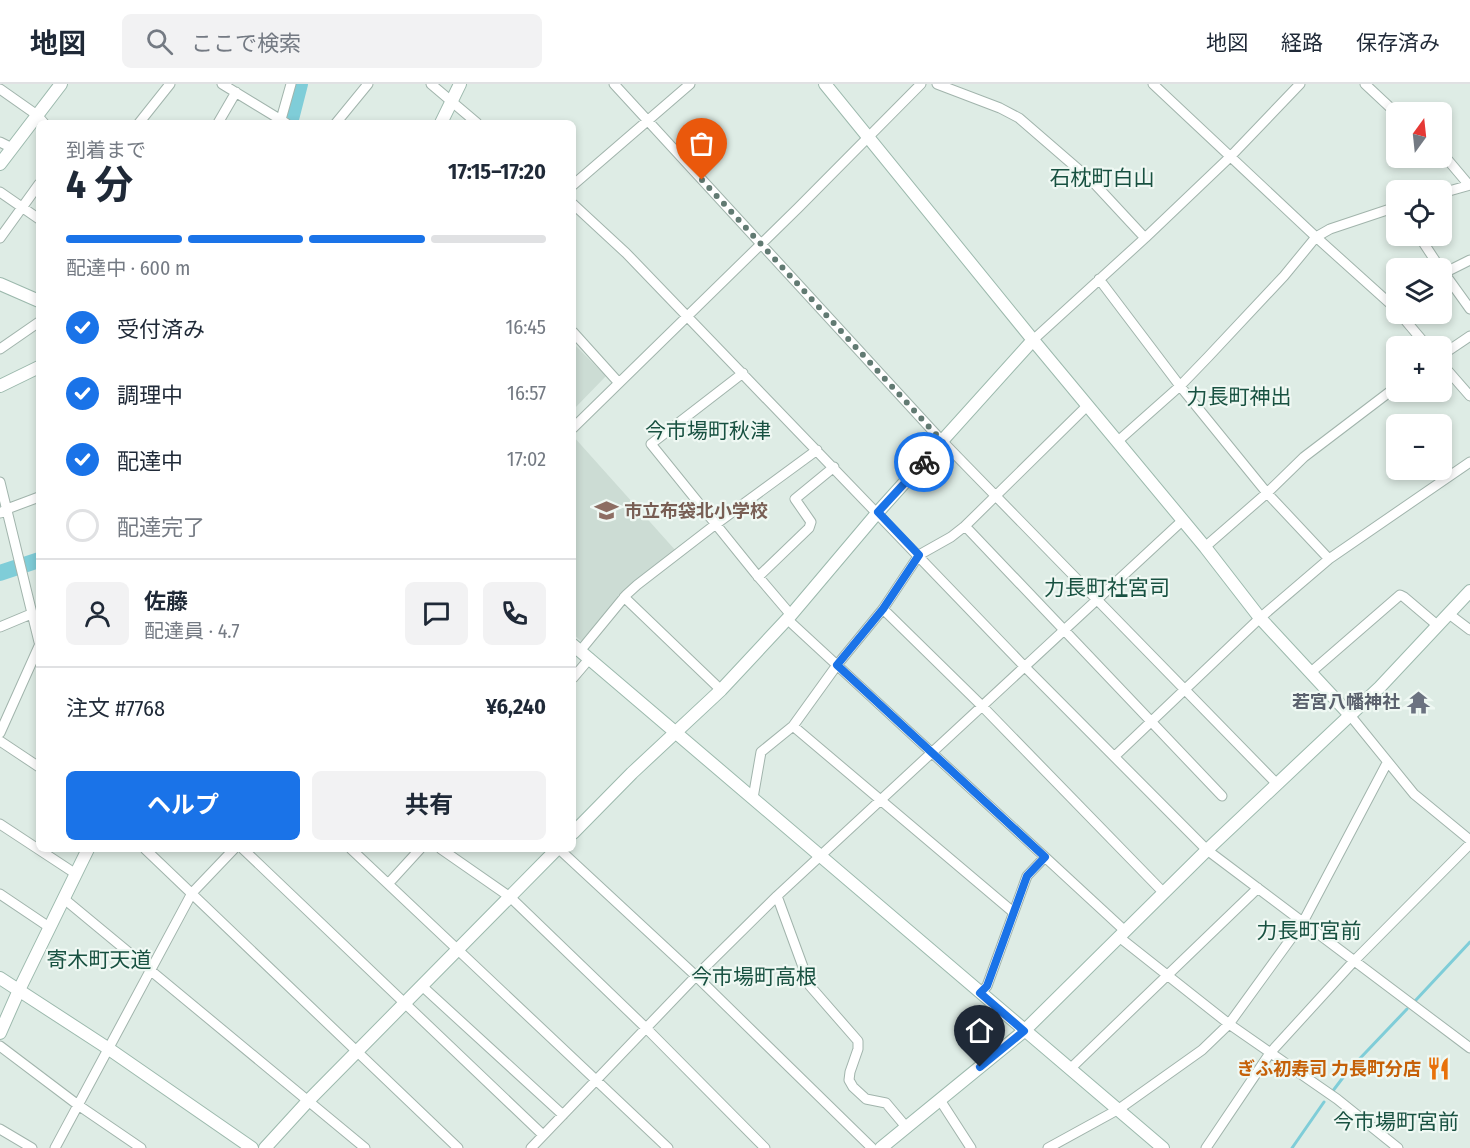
<!DOCTYPE html>
<html lang="ja">
<meta charset="utf-8">
<style>
:root{--surface:#fff;--page:#f2f2f3;--text:#1f2937;--muted:#747a83;--line:#e0e1e3;--accent:#1a73e8}
body{margin:0;font-family:"Fira Sans Condensed","Noto Sans JP",sans-serif;background:var(--page);color:var(--text);height:100vh;display:flex;flex-direction:column;font-size:22px;white-space:nowrap}
*{box-sizing:border-box;margin:0}
p{font-size:20px;color:var(--muted)}
.icon{flex:none;width:33px;height:33px;fill:none;stroke:currentColor;stroke-width:2;stroke-linecap:round;stroke-linejoin:round}
.map{position:relative;flex:1;overflow:hidden}
.details{position:absolute;left:36px;top:36px;width:540px;height:732px;display:flex;flex-direction:column;background:var(--surface);border-radius:9px;box-shadow:0 3px 9px #0003}
.details>*{flex:none}
.needle{width:39px;rotate:15deg}
.tools{position:absolute;left:1386px;top:18px;display:grid;gap:12px}
.tools a{display:grid;place-items:center;width:66px;height:66px;border-radius:9px;background:var(--surface);box-shadow:0 3px 9px #0003;font-size:30px}
.pin{position:absolute;display:grid;place-items:center;width:51px;height:51px;color:#fff;margin:-62px -26px;border-radius:50% 50% 50% 0;rotate:-45deg;box-shadow:0 0 6px #0007}
.pin .icon{rotate:45deg}
.courier{position:absolute;display:grid;place-items:center;width:60px;height:60px;margin:-30px;border:4px solid #1a73e8;border-radius:50%;background:#fff;color:#222;box-shadow:0 2px 8px #0007}
.overview em{font-style:normal;font-weight:700}
.overview div{display:flex;flex-direction:column-reverse}
.overview{display:flex;align-items:center;justify-content:space-between;height:102px;padding:0 30px}
h1{font-size:39px;font-weight:700;line-height:45px}
.bar{display:grid;grid-template-columns:repeat(4,1fr);gap:9px 6px;align-content:center;height:72px;padding:0 30px}
.bar i{height:8px;border-radius:4px;background:var(--line)}
.bar .selected{background:var(--accent)}
.bar p{grid-column:span 4}
.line{display:flex;align-items:center;gap:15px;padding:0 30px;border-top:2px solid var(--line)}
.line div{flex:1}
.round{display:grid;place-items:center;flex:none;width:63px;height:63px;border-radius:9px;background:var(--page)}
ol{padding:0 30px;list-style:none}
li{display:flex;align-items:center;gap:18px;height:66px}
li p{margin-inline-start:auto}
li .icon{padding:6px;border-radius:50%;background:var(--accent);color:#fff;stroke-width:4}
li:last-child{color:var(--muted)}
li i{width:33px;height:33px;border:3px solid var(--line);border-radius:50%}
.cta{display:flex;gap:12px;margin-top:auto;padding:12px 30px}
.cta a{flex:1;height:69px;border-radius:9px;background:var(--accent);color:#fff;font-size:24px;font-weight:700;line-height:69px;text-align:center}
.cta a+a{background:var(--page);color:var(--text)}
header{display:flex;align-items:center;gap:36px;box-sizing:border-box;height:84px;padding:0 30px;background:var(--surface);border-bottom:2px solid var(--line)}
header strong{font-size:28px}
nav{display:flex;gap:33px;margin-inline-start:auto;font-size:21px}
.search{width:420px;height:54px;background:var(--page);display:flex;align-items:center;gap:15px;box-sizing:border-box;padding:0 21px;border-radius:9px;color:var(--muted);font-size:22px}
.map>svg:first-child{display:block}
</style>
<header>
<strong>地図</strong>
<div class="search"><svg class="icon" aria-label="search" viewBox="0 0 24 24"><circle cx="10" cy="10" r="6"/><path d="M15 15l6 6"/></svg>ここで検索</div>
<nav><a>地図</a><a>経路</a><a>保存済み</a></nav>
</header>
<div class="map">
<svg width="1470" height="1064" viewBox="0 0 1470 1064">
<rect width="100%" height="100%" fill="#deece5"/>
<path fill="#ccdcd4" d="M 573,259 L 606,292 L 573,326 Z
M 573,352 L 676,467 L 626,505 L 581,557 L 573,550 Z"/>
<g fill="none" stroke-linecap="round" stroke-linejoin="round">
<path stroke="#7fcdd8" stroke-width="3" d="M 1415,917 L 1470,858
M 1332,1008 L 1348,987 L 1407,925
M 1292,1064 L 1324,1018"/>
<path stroke="#7fcdd8" stroke-width="16" d="M 290,39 L 300,0
M 0,489 L 39,476"/>
<defs>
<path id="street" d="M 222,0 L 286,39
M 431,0 L 477,39
M 614,0 L 943,358 L 1277,700
M 937,0 L 1000,24 L 1019,34 L 1093,98 L 1145,154
M 1153,0 L 1316,153 L 1396,225
M 1365,0 L 1396,29
M 0,5 L 37,31 L 44,39
M 139,39 L 170,0
M 218,39 L 236,8
M 280,39 L 291,0
M 336,39 L 368,0
M 0,58 L 12,64
M 1442,69 L 1469,101
M 573,101 L 690,0
M 0,108 L 39,135
M 1442,109 L 1470,101
M 573,120 L 626,169 L 1023,581 L 1207,766 L 1470,964
M 1419,152 L 1440,184
M 0,154 L 39,100
M 1442,186 L 1470,225
M 1442,190 L 1470,176
M 1099,195 L 1180,302 L 1267,409 L 1329,475
M 1400,230 L 1427,262
M 573,248 L 619,299
M 1033,256 L 1145,154 L 1231,72 L 1300,0
M 0,265 L 39,238
M 1442,271 L 1470,252
M 1442,280 L 1470,312
M 743,289 L 651,360 L 756,490 L 791,531
M 573,344 L 798,124 L 921,0
M 1118,357 L 1180,302 L 1208,273 L 1284,192 L 1316,153 L 1330,145 L 1396,123
M 0,398 L 39,558
M 0,429 L 7,425 L 39,413
M 965,442 L 1222,712
M 1205,463 L 1267,409 L 1304,373 L 1396,303
M 758,493 L 809,444 L 811,438 L 795,415 L 834,383
M 624,513 L 721,606
M 883,525 L 981,621 L 1163,808
M 1449,530 L 1470,546
M 787,535 L 1124,846
M 0,543 L 31,530
M 580,567 L 626,511 L 637,501 L 716,440 L 817,366
M 1310,589 L 1400,511 L 1404,513 L 1437,541
M 573,594 L 590,574
M 1349,630 L 1414,710 L 1470,756
M 793,642 L 1013,828
M 0,649 L 39,562
M 0,657 L 39,683
M 1115,672 L 1260,534 L 1329,475 L 1470,378
M 753,714 L 761,668 L 793,642 L 837,581 L 883,525 L 919,471 L 951,453 L 965,442 L 1088,321
M 0,740 L 76,790
M 145,765 L 458,1064
M 243,765 L 543,1051
M 351,765 L 668,1064
M 441,765 L 510,813 L 646,944 L 765,1064
M 559,765 L 696,892 L 872,1064
M 388,800 L 420,765
M 0,810 L 49,843
M 777,812 L 810,902 L 858,957 L 858,965 L 850,988 L 849,996 L 853,1003 L 866,1015 L 886,1019 L 907,1044
M 63,814 L 365,1064
M 1119,853 L 1229,940 L 1337,1015 L 1398,1064
M 422,902 L 563,1031
M 980,909 L 987,902 L 1027,792 L 1045,773
M 0,962 L 78,1021 L 141,1064
M 1070,985 L 1258,804
M 940,1016 L 971,1064
M 0,1045 L 32,1064
M 55,1064 L 192,809 L 234,765
M 531,1064 L 696,892 L 777,812 L 1183,436
M 1048,1064 L 1119,1025 L 1202,966 L 1229,940 L 1303,838 L 1387,679
M 1206,1064 L 1270,969 L 1354,877 L 1470,760"/>
<path id="secondary" d="M 825,0 L 1033,256 L 1205,463 L 1260,534 L 1349,630
M 441,39 L 460,0
M 0,80 L 61,0
M 0,200 L 39,217
M 0,302 L 39,283
M 573,561 L 1163,1064
M 573,749 L 632,689 L 721,606 L 791,531 L 878,428 L 1033,256
M 0,894 L 109,965 L 252,1064
M 0,949 L 19,906 L 88,765
M 265,1064 L 308,1017 L 557,765
M 881,1064 L 1024,947 L 1207,766 L 1380,603 L 1470,507"/>
</defs>
<use href="#street" stroke="#a1b4ac" stroke-width="11"/>
<use href="#secondary" stroke="#9cb9ad" stroke-width="14"/>
<use href="#street" stroke="#fff" stroke-width="9"/>
<use href="#secondary" stroke="#fff" stroke-width="12"/>
</g>
<g fill="none" stroke-linecap="round" stroke-linejoin="round">
<path stroke="#617a72" stroke-width="6" stroke-dasharray="0 10.8" d="M 702,96 L 943,358 L 924,378"/>
<path stroke="#1a73e8" stroke-width="8" d="M 924,378 L 878,428 L 919,471 L 883,525 L 837,581 L 1045,773 L 1027,792 L 987,902 L 980,909 L 1024,947 L 980,983"/>
</g>
<defs>
<symbol id="school-bare" viewBox="-9 -9 18 18"><path d="M0-5L7-2L0 1L-7-2ZM-4 1L0 2.5L4 1V4Q0 6-4 4Z" fill="#8d6e63" stroke="#eff8f3" stroke-width="2.5" paint-order="stroke"/></symbol>
<symbol id="temple-bare" viewBox="-9 -9 18 18"><path d="M0-6L5-2H3V0L6.5 2.5H4V6H1.5V3h-3V6H-4V2.5H-6.5L-3 0V-2H-5Z" fill="#6b7280" stroke="#eff8f3" stroke-width="2.5" paint-order="stroke"/></symbol>
<symbol id="restaurant-bare" viewBox="-9 -9 18 18"><path d="M-5-6h1v4h1v-4h1v4h1v-4h1v5L-1.5 .5V6h-2V.5L-5-1ZM5-6V6H3V1.5H1.5Q1.5-4 5-6Z" fill="#e8710a" stroke="#eff8f3" stroke-width="2.5" paint-order="stroke"/></symbol>
</defs>
<g fill-rule="evenodd">
<use href="#school-bare" x="590" y="410" width="33" height="33"/>
<use href="#temple-bare" x="1402" y="602" width="33" height="33"/>
<use href="#restaurant-bare" x="1422" y="968" width="33" height="33"/>
</g>
<g text-anchor="middle" stroke-width="4.5" stroke-linejoin="round" paint-order="stroke">
<g font-size="18" font-weight="bold" fill="#785e54" stroke="#eff8f3" text-anchor="start">
<text x="624" y="433">市立布袋北小学校</text>
</g>
<g font-size="18" font-weight="bold" fill="#5b616d" stroke="#eff8f3" text-anchor="end">
<text x="1400" y="624">若宮八幡神社</text>
</g>
<g font-size="18" font-weight="bold" fill="#c56008" stroke="#eff8f3" text-anchor="end">
<text x="1421" y="991">ぎふ初寿司 力長町分店</text>
</g>
<g font-size="21" fill="#185141" stroke="#eff8f3">
<text x="1102" y="101">石枕町白山</text>
<text x="1239" y="320">力長町神出</text>
<text x="708" y="354">今市場町秋津</text>
<text x="1107" y="511">力長町社宮司</text>
<text x="1309" y="854">力長町宮前</text>
<text x="99" y="883">寄木町天道</text>
<text x="754" y="900">今市場町高根</text>
<text x="1396" y="1045">今市場町宮前</text>
</g>
</g>
</svg>
<div class="tools">
<a><svg class="needle" viewBox="-14 -14 28 28"><path d="M0-13l5 13h-10z" fill="#e53935"/><path d="M0 13l5-13h-10z" fill="#747a83"/></svg></a>
<a><svg class="icon" aria-label="locate" viewBox="0 0 24 24"><circle cx="12" cy="12" r="6"/><path d="M12 2v4M12 18v4M2 12h4M18 12h4"/></svg></a>
<a><svg class="icon" aria-label="layers" viewBox="0 0 24 24"><path d="M12 4l9 5-9 5-9-5zM3 14l9 5 9-5"/></svg></a>
<a>+</a>
<a>−</a>
</div>
<div class="pin" style="left:702px;top:96px;background:#ea580c"><svg class="icon" aria-label="bag" viewBox="0 0 24 24"><path d="M5 8h14l-1 12H6zM9 8a3 3 0 0 1 6 0"/></svg></div>
<div class="pin" style="left:980px;top:983px;background:#1f2937"><svg class="icon" aria-label="home" viewBox="0 0 24 24"><path d="M3 11l9-7 9 7M6 9v11h12V9"/></svg></div>
<div class="courier" style="left:924px;top:378px"><svg class="icon" aria-label="bike" viewBox="0 0 24 24"><circle cx="6" cy="16" r="4"/><circle cx="18" cy="16" r="4"/><path d="M6 16l4-8h5l3 8M10 8l3 8H6M13 5h3"/></svg></div>
<section class="details">
<div class="overview"><div><h1>4 分</h1><p>到着まで</p></div><em>17:15–17:20</em></div>
<div class="bar"><i class="selected"></i><i class="selected"></i><i class="selected"></i><i></i><p>配達中 · 600 m</p></div>
<ol>
<li><svg class="icon" aria-label="check" viewBox="0 0 24 24"><path d="M5 12l5 5 9-10"/></svg>受付済み<p>16:45</p></li>
<li><svg class="icon" aria-label="check" viewBox="0 0 24 24"><path d="M5 12l5 5 9-10"/></svg>調理中<p>16:57</p></li>
<li><svg class="icon" aria-label="check" viewBox="0 0 24 24"><path d="M5 12l5 5 9-10"/></svg>配達中<p>17:02</p></li>
<li><i></i>配達完了</li>
</ol>
<div class="line" style="height:108px"><a class="round"><svg class="icon" aria-label="person" viewBox="0 0 24 24"><circle cx="12" cy="8" r="4"/><path d="M4 21q1-7 8-7t8 7"/></svg></a><div><b>佐藤</b><p>配達員 · 4.7</p></div><a class="round"><svg class="icon" aria-label="chat" viewBox="0 0 24 24"><path d="M4 5h16v11H9l-5 4z"/></svg></a><a class="round"><svg class="icon" aria-label="phone" viewBox="0 0 24 24"><path d="M5 4h4l2 5-3 2q2 4 5 5l2-3 5 2v4C11 20 4 13 5 4z"/></svg></a></div>
<div class="line" style="height:78px"><div>注文 #7768</div><b>¥6,240</b></div>
<div class="cta"><a>ヘルプ</a><a>共有</a></div>
</section>
</div>
